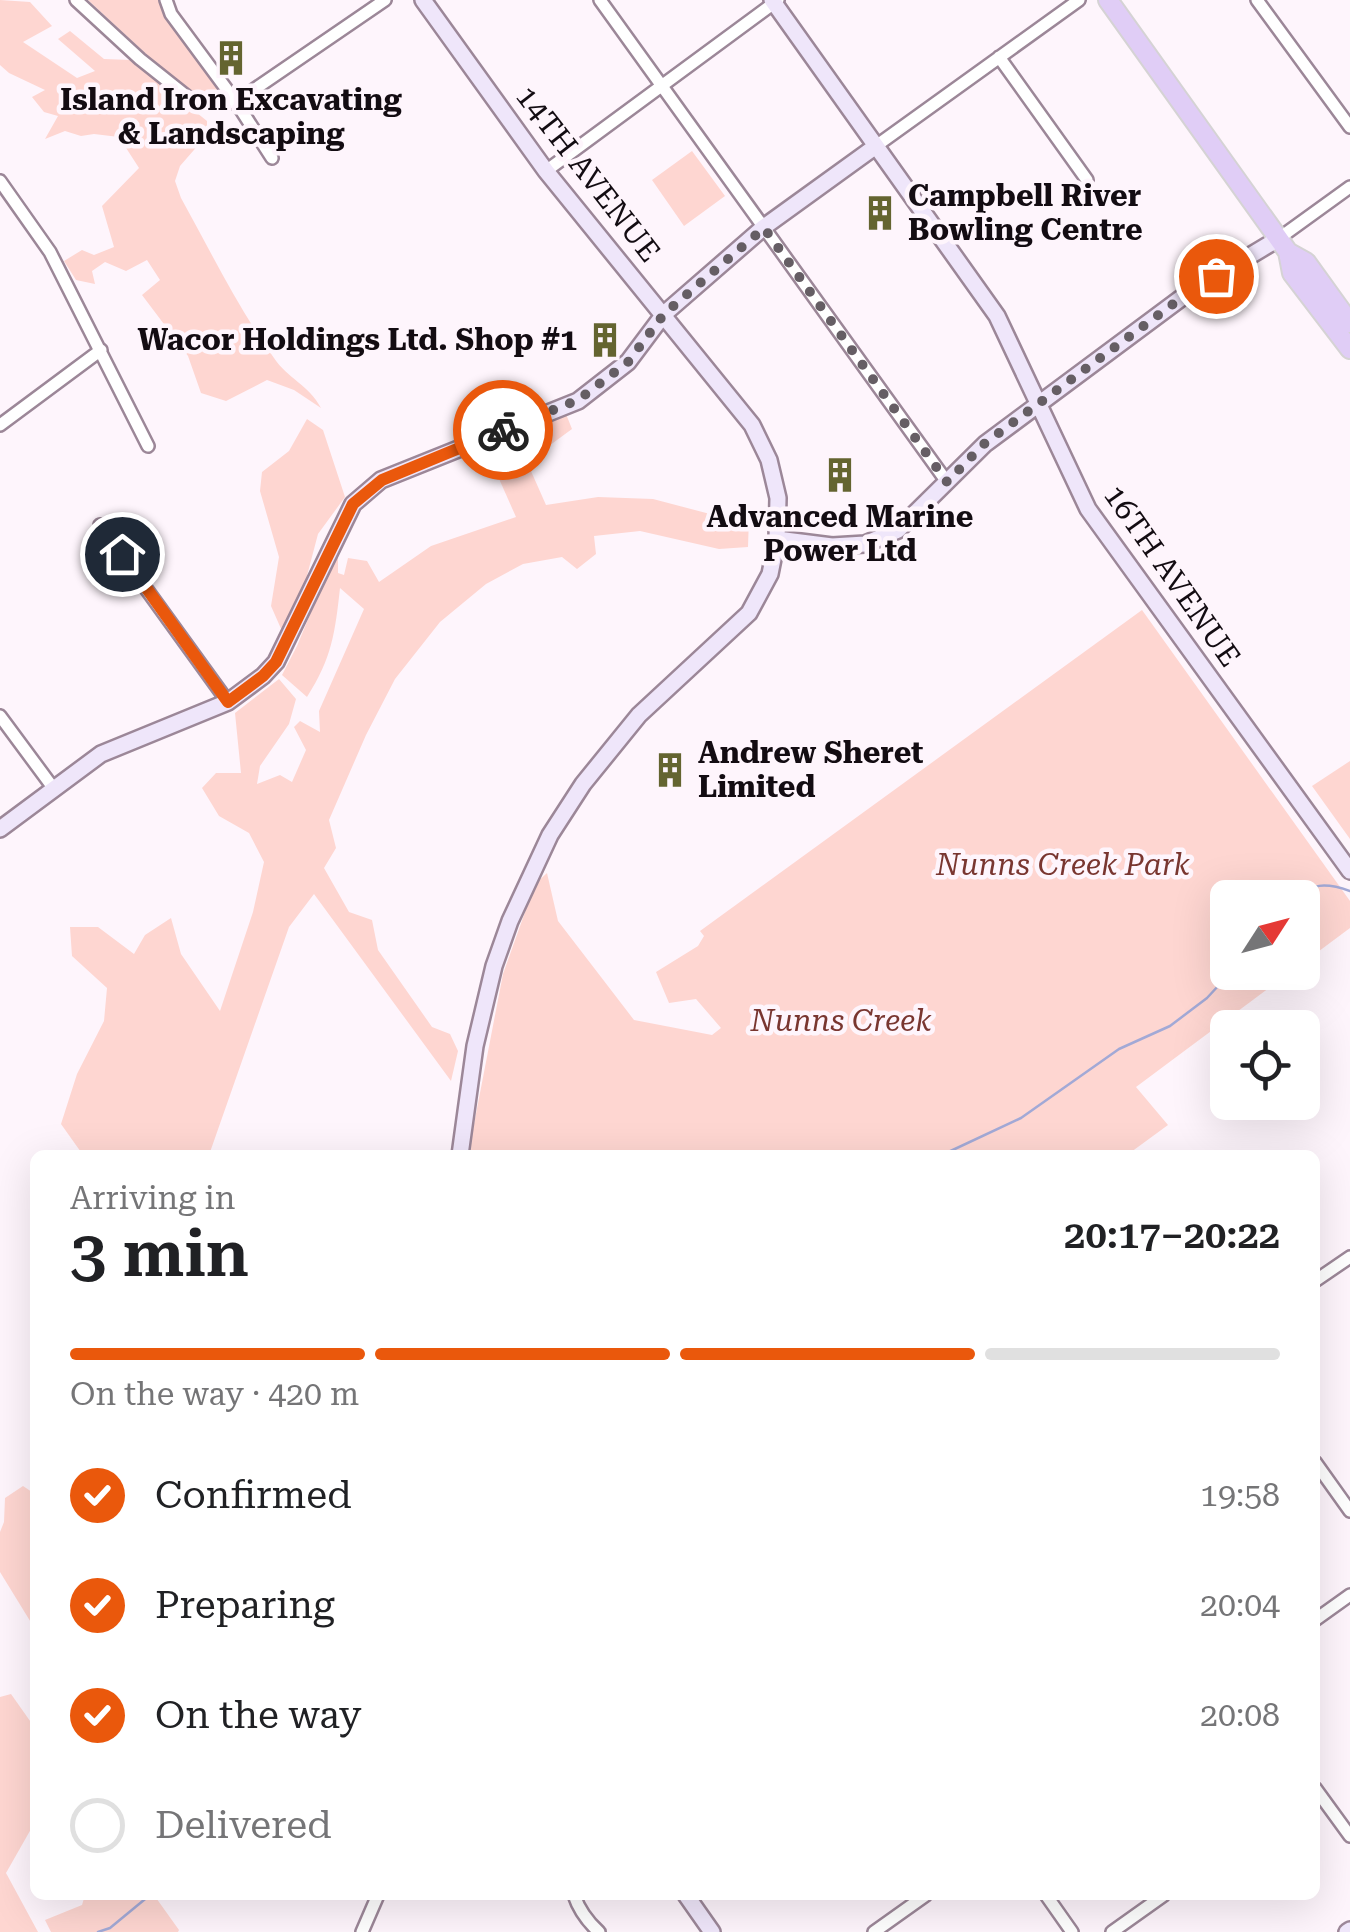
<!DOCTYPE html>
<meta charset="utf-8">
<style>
:root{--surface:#fff;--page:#f6f6f6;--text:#202124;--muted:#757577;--line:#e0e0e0;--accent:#ea580c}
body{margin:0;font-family:"Roboto Serif",serif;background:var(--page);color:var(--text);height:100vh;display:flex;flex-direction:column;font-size:38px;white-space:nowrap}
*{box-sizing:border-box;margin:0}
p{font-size:32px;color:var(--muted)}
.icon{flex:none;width:55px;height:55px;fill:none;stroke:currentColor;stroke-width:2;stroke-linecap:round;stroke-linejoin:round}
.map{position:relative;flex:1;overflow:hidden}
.drawer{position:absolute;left:30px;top:1150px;width:1290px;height:750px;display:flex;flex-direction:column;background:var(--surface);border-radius:15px;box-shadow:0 10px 40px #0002}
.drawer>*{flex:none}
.needle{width:65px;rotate:54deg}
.tools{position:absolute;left:1210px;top:880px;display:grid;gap:20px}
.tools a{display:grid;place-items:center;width:110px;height:110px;border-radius:15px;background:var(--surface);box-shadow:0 10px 40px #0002;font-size:50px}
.pin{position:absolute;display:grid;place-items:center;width:85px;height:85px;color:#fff;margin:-42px;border:5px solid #fff;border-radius:50%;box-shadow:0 2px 10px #0007}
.courier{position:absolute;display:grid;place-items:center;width:100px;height:100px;margin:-50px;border:8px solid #ea580c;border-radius:50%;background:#fff;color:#222;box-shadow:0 2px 12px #0007}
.head em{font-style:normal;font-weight:600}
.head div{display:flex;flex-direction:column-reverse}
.head{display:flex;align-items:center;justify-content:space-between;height:170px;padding:0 40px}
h1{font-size:65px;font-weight:600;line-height:75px}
.bar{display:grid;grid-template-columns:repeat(4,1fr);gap:15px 10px;align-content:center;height:120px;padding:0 40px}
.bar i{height:12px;border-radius:8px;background:var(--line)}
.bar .current{background:var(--accent)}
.bar p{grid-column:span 4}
ol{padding:0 40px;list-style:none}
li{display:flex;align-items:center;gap:30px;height:110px}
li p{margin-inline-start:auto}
li .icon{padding:10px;border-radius:50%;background:var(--accent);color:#fff;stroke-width:4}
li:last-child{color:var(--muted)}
li i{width:55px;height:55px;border:5px solid var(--line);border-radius:50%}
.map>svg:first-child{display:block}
</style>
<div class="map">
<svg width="1350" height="1932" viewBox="0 0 1350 1932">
<rect width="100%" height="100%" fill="#fef5fc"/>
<path fill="#fed6d1" d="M 0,0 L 30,2 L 52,26 L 23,42 L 77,78 L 95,71 L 58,39 L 70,31 L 104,59 L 131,60 L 207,121 L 207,135 L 180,166 L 175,181 L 181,198 C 211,252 238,308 274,358 C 288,379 308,384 321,408 L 294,390 L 267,380 L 226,401 L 201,393 L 188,356 L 142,295 L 160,280 L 147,260 L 126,271 L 105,262 L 92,271 L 95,284 L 76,280 L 64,261 L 82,250 L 94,255 L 114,247 L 102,206 L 139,168 L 119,137 L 94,134 L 81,136 L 65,131 L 45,139 L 58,116 L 44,112 L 32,97 L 45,90 L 9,73 L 0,65 Z
M 88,0 L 170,0 L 225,91 L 208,106 L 177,83 Z
M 692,151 L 725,196 L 684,226 L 652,180 Z
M 566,414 L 572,429 L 527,462 L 546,505 L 598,497 L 653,499 L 710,514 L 749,517 L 748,547 L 719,549 L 640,531 L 594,536 L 596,554 L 577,569 L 562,557 L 523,564 L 486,584 L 440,622 L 395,679 L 366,735 L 329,820 L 336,848 L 324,868 L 349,912 L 372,920 L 378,950 L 432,1027 L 450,1034 L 458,1051 L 451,1081 L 314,894 L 289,927 L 209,1155 L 83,1155 L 61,1124 L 77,1074 L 104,1021 L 107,988 L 72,956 L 70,927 L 98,927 L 134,954 L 145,935 L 171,918 L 181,954 L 220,1011 L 253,912 L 264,862 L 249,833 L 219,816 L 202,788 L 216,773 L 241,773 L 235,713 L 279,679 L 296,699 L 289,724 L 260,766 L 257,784 L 280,775 L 292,782 L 306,750 L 294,727 L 300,721 L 320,732 L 319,711 L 364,609 L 340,588 C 335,633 332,658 307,697 L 282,675 L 297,646 L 338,547 L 338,573 L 344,575 L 348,558 L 367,561 L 379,582 L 431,546 L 516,517 L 492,463 L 491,445 Z
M 307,419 L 323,430 L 345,497 L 318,534 L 304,587 L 282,631 L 271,606 L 279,557 L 260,491 L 262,472 L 289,451 Z
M 1142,610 L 1350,901 L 1350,928 L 1303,963 L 1302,898 L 1228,898 L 1228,972 L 1289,973 L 1136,1087 L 1168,1125 L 1127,1155 L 468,1155 L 503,974 L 535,884 L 547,873 L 558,921 L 634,1020 L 712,1035 L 721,1028 L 696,999 L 669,1003 L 656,972 L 698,946 L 704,936 L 700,931 Z
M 1350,761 L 1350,839 L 1312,786 Z
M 23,1486 L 35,1494 L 35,1629 L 0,1572 L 0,1532 L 4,1522 L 5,1498 Z
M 11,1694 L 35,1728 L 35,1822 L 6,1873 L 38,1932 L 0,1932 L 0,1697 Z
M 85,1895 L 154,1895 L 179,1930 L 178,1932 L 51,1932 L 45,1920 L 82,1905 Z"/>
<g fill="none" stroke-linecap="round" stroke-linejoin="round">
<path stroke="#a2a9d6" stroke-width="2.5" d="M 1290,898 C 1313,884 1325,882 1350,891
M 942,1155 L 1021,1118 L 1119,1049 L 1170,1026 L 1207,998 L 1231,972
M 98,1932 L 110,1928 L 150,1895"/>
<defs>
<path id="street" d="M 76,0 L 140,59 L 194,102 L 209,105 L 236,102 L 385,0
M 166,0 L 171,14 L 236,102 L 272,158
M 600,0 L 947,482
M 1257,0 L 1350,127
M 999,57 L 1087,180
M 876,146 L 1079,0
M 546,171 L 778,0
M 0,181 L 50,252 L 148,446
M 1278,239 L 1350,187
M 0,425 L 101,350
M 100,525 L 228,702
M 0,716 L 54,789
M 1315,1281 L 1350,1257
M 1315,1462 L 1350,1511
M 1315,1620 L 1350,1595
M 1315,1788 L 1350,1836
M 574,1895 C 579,1910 588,1922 599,1932
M 1046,1895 L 1072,1932
M 362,1932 L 378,1895
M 874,1932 L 926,1895
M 1112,1932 L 1164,1895"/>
<path id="secondary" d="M 423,0 L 546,171 L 752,425 L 769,460 L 778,498 L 777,539 L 770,574 L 749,613 L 639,715 L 583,784 L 550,835 L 510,921 L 494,966 L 475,1046 L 460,1155
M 772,0 L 997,316 L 1088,509 L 1350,871
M 777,539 L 832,546 L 865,544 L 898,530 L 985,444 L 1188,293 L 1278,239
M 0,829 L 101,754 L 228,702 L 263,676 L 276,662 L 353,504 L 381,480 L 578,401 L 628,362 L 664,314 L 764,227 L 876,146
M 686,1895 L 712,1932
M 1347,1932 L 1350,1930"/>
<path id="primary" d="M 1108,0 L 1288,252 L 1292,273 L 1350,349
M 1288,252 L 1306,262 L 1350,323"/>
</defs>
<use href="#street" stroke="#9c8798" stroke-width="16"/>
<use href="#secondary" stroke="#9c8798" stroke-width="20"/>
<use href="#primary" stroke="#d5d3d4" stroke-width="22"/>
<use href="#street" stroke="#fff" stroke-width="11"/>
<use href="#secondary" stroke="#efe6fa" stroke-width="15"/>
<use href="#primary" stroke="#e0cdf6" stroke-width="18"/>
</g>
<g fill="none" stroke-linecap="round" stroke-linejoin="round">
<path stroke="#655e64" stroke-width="10" stroke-dasharray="0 18" d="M 503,430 L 578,400 L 628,362 L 664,314 L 764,228 L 947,482 L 984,444 L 1188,293 L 1216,276"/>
<path stroke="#ea580c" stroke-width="12" d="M 122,554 L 228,702 L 263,676 L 276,662 L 353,504 L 382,480 L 503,430"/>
</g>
<defs>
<symbol id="building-bare" viewBox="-9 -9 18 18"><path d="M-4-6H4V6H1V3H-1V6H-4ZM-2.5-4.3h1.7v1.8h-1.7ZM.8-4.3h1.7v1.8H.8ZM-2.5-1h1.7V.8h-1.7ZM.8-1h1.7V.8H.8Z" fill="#646430" stroke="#fef5fc" stroke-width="2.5" paint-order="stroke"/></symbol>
</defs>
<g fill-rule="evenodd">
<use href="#building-bare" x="206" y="33" width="50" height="50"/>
<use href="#building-bare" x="855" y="188" width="50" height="50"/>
<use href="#building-bare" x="580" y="315" width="50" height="50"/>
<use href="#building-bare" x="815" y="450" width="50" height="50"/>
<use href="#building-bare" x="645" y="745" width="50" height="50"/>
</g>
<g text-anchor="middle" stroke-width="9" stroke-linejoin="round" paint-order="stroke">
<g font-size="30" font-weight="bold" fill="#130c12" stroke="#fef5fc">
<text x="231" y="110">Island Iron Excavating<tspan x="231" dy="34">&amp; Landscaping</tspan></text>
<text x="908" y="206" text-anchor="start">Campbell River<tspan x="908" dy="34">Bowling Centre</tspan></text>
<text x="577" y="350" text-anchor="end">Wacor Holdings Ltd. Shop #1</text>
<text x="840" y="527">Advanced Marine<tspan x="840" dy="34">Power Ltd</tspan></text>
<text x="698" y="763" text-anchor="start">Andrew Sheret<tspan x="698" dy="34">Limited</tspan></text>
</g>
<g font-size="30" fill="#130c12" stroke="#fef5fc">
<text transform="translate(588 174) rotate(52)" y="10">14TH AVENUE</text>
<text transform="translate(1172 576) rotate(55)" y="10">16TH AVENUE</text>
</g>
<g font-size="30" font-style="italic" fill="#793630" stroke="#fef5fc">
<text x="1063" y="875">Nunns Creek Park</text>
<text x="841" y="1031">Nunns Creek</text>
</g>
</g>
</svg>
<div class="tools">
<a><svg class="needle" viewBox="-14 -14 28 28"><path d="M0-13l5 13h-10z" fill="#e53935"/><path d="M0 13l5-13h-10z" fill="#757577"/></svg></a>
<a><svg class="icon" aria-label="locate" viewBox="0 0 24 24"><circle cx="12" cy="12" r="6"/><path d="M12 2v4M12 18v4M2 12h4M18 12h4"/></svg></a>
</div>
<div class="pin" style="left:1216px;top:276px;background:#ea580c"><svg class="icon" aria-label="bag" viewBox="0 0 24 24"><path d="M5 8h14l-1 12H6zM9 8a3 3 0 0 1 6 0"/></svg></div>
<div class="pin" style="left:122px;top:554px;background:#1f2937"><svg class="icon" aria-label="home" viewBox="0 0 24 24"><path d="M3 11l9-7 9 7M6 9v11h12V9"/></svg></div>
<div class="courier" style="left:503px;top:430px"><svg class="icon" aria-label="bike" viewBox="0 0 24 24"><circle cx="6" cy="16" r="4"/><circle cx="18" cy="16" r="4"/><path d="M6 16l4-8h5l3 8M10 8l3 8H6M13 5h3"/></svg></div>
<section class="drawer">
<div class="head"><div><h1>3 min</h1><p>Arriving in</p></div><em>20:17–20:22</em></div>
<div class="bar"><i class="current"></i><i class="current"></i><i class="current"></i><i></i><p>On the way · 420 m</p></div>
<ol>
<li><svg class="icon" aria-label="check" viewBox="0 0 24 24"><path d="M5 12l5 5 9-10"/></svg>Confirmed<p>19:58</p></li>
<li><svg class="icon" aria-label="check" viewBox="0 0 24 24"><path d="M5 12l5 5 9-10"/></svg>Preparing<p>20:04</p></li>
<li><svg class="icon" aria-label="check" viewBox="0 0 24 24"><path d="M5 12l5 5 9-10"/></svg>On the way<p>20:08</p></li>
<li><i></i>Delivered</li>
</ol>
</section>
</div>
